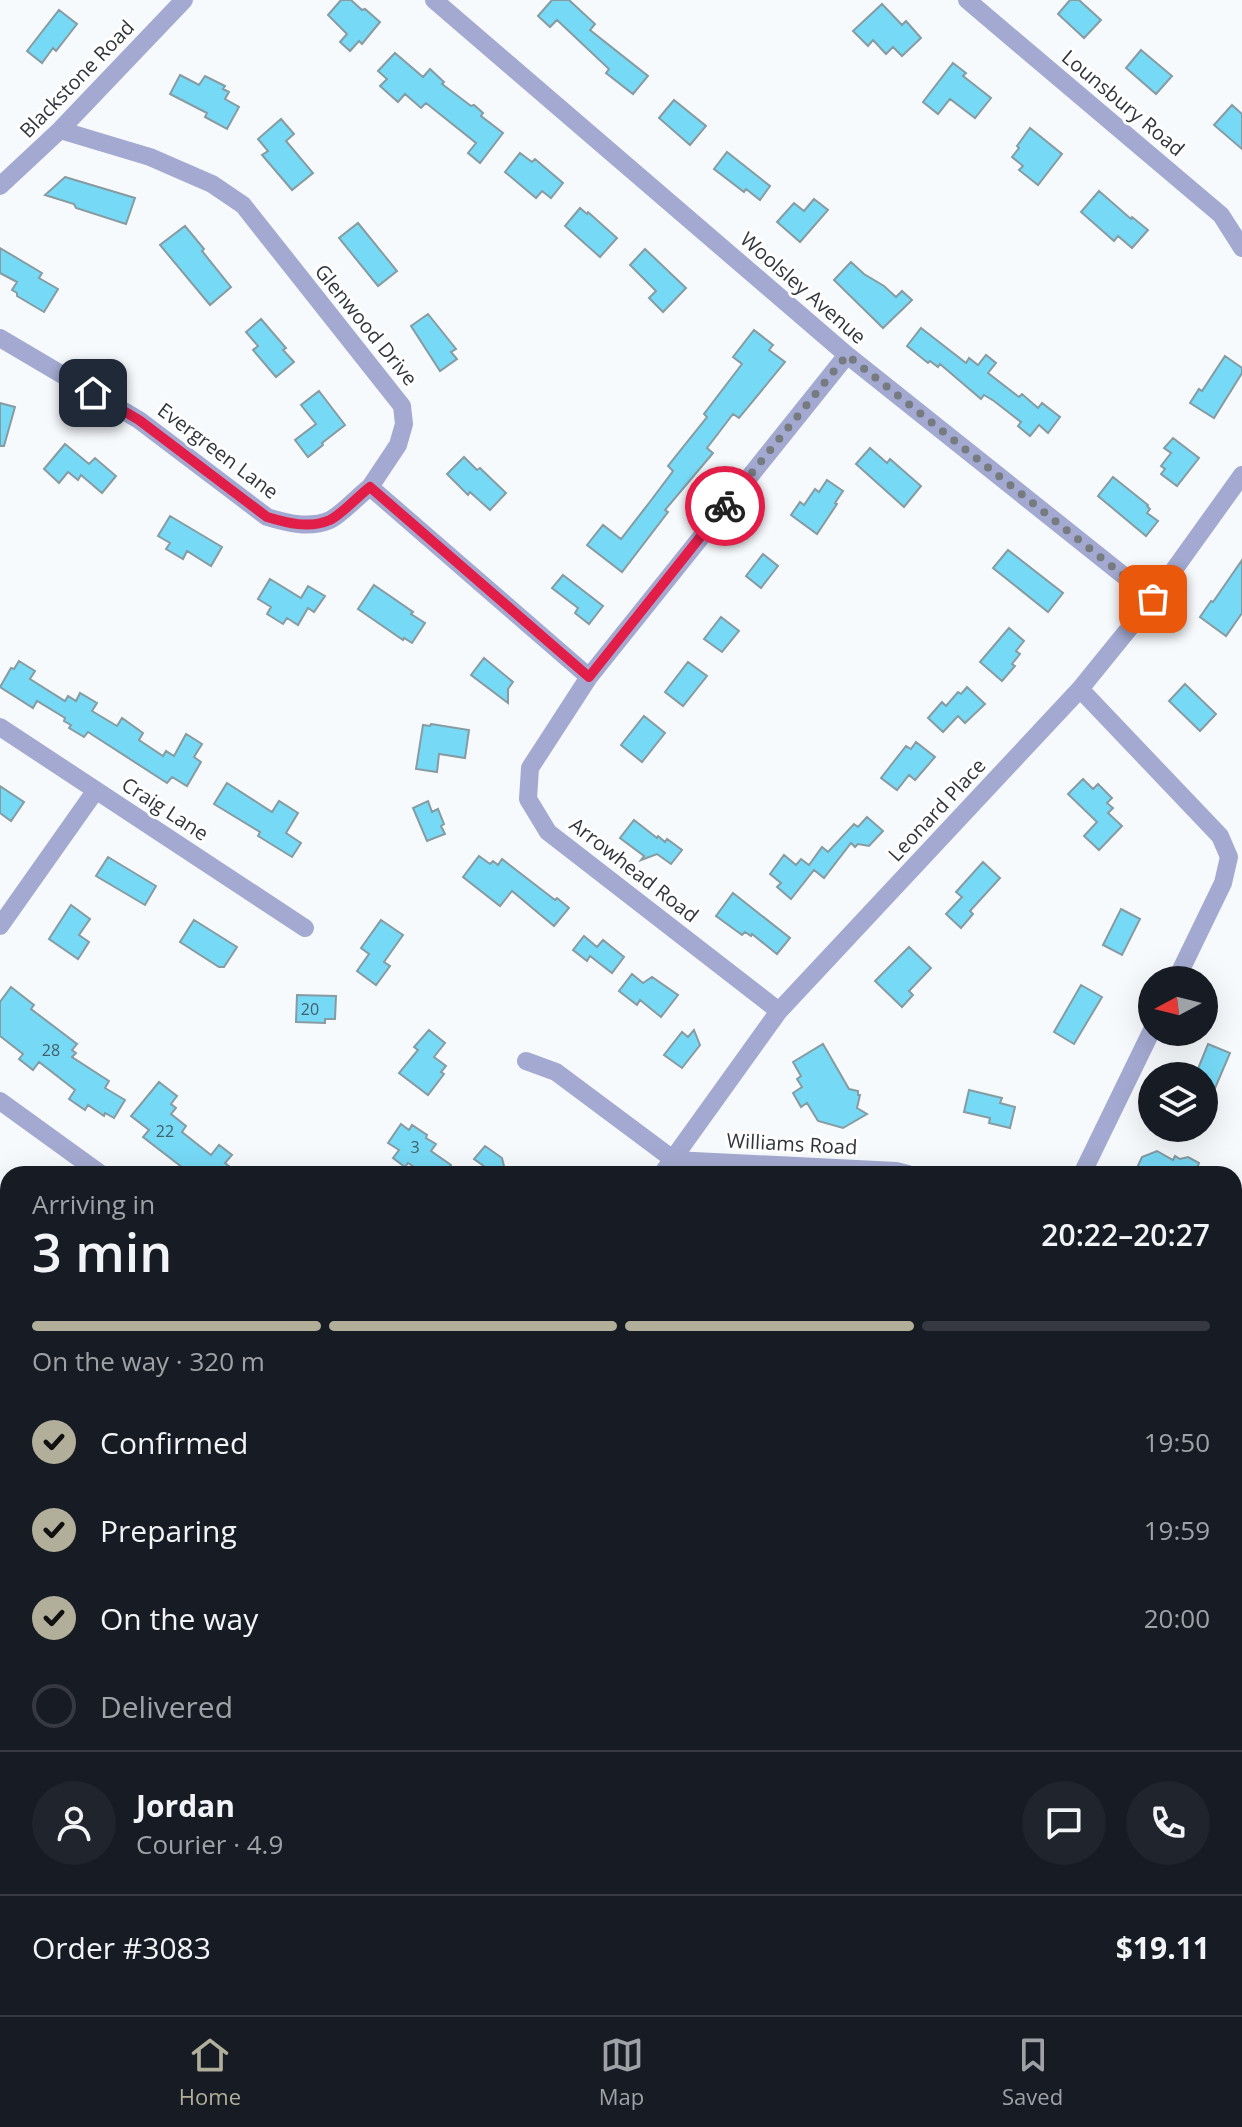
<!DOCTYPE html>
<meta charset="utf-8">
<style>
:root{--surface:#171b24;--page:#20242c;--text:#f1f3f6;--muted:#9ea1a6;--line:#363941;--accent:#b1ae99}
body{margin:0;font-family:"Open Sans",sans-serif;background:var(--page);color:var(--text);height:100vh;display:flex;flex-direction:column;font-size:30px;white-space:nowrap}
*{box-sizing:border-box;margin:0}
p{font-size:26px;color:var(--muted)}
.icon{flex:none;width:44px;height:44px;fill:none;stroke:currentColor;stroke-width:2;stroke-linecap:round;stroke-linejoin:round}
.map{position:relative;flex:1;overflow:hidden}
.panel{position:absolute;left:0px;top:1166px;width:1242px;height:850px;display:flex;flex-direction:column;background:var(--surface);border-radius:24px 24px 0 0;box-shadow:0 8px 32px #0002}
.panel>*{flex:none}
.needle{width:52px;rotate:263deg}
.fabs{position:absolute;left:1138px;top:966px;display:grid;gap:16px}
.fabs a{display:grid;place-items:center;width:80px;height:80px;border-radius:50%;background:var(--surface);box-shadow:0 8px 32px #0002;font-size:40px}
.pin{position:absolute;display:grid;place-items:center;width:68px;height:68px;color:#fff;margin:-34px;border-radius:16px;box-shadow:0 4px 12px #0006}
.courier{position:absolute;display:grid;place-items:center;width:80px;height:80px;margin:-40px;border:6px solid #e11d48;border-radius:50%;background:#fff;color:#222;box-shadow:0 2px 10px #0007}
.head em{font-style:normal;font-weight:600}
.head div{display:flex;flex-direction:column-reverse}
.head{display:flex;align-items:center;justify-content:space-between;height:136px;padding:0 32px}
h1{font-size:52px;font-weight:600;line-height:60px}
.bar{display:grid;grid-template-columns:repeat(4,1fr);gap:12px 8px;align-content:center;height:96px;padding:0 32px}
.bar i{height:10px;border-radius:6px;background:var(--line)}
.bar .current{background:var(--accent)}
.bar p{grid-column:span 4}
.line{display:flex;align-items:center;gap:20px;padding:0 32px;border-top:2px solid var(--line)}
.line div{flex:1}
.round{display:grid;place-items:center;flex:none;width:84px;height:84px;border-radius:42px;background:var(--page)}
ol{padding:0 32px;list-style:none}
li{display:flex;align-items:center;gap:24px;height:88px}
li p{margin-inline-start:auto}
li .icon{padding:8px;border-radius:50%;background:var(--accent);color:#111;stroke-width:4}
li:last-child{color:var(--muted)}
li i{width:44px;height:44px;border:4px solid var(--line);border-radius:50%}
.tabs{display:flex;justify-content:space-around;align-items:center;height:112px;border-top:2px solid var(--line);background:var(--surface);font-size:22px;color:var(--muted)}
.tabs a{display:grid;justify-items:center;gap:4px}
.tabs .current{color:var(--accent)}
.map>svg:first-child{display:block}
</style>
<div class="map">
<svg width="1242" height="2015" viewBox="0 0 1242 2015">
<rect width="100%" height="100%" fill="#f7fafd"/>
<path fill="#76d9f6" stroke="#879ba1" stroke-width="2" d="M 341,0 L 351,0 L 362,10 L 365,9 L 380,22 L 362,44 L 359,41 L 350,51 L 340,42 L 347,34 L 328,15 Z
M 552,0 L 569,0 L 595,24 L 590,30 L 648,76 L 633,94 L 606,73 L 609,69 L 557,20 L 550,27 L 538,16 Z
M 1070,0 L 1079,0 L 1101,20 L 1084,38 L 1058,14 Z
M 882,4 L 902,25 L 906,21 L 921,38 L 902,56 L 893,47 L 886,54 L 873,40 L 868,46 L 853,31 Z
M 59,10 L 77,24 L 56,51 L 53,48 L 42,63 L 27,51 Z
M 1141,50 L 1172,76 L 1156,94 L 1126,68 Z
M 395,53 L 423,77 L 430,69 L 444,82 L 442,84 L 471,106 L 474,105 L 483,113 L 481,116 L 503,133 L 480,163 L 468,153 L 476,143 L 426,103 L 421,108 L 405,94 L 398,102 L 380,86 L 387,79 L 378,71 Z
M 953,63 L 966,73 L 963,76 L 991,98 L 975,118 L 950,99 L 938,114 L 923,102 Z
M 180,75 L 199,85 L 205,76 L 225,86 L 223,89 L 229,92 L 225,99 L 239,107 L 227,129 L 205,117 L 207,113 L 170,94 Z
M 674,100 L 706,126 L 690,145 L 659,118 Z
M 1232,105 L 1242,114 L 1242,149 L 1214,125 Z
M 281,119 L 294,134 L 286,141 L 313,173 L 292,190 L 262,155 L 268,151 L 258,139 Z
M 1030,128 L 1062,154 L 1038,185 L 1019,170 L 1023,166 L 1012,157 L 1019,148 L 1017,146 Z
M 727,152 L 770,186 L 760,200 L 746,189 L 744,192 L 714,169 Z
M 520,153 L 532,162 L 535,159 L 563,183 L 551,198 L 542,191 L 536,198 L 505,172 Z
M 65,177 L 135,198 L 126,224 L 76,208 L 74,204 L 45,195 Z
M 1099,191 L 1131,219 L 1132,217 L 1148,230 L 1132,248 L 1118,236 L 1114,241 L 1081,212 Z
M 814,199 L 828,210 L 800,242 L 777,222 L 794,203 L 804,211 Z
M 580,208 L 587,214 L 588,212 L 617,238 L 600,257 L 565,226 Z
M 358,223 L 397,271 L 378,286 L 339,238 Z
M 185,226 L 204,249 L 202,251 L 231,287 L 210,305 L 160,245 Z
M 0,248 L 42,273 L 39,278 L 58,289 L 44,312 L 17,296 L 17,293 L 12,290 L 17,282 L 0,273 Z
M 645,249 L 686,288 L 663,312 L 649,298 L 656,291 L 630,265 Z
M 851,262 L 864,274 L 884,286 L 896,297 L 902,291 L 912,300 L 883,328 L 834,280 Z
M 428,314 L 456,349 L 451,352 L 457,359 L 440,371 L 411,326 Z
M 261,319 L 286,348 L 283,350 L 294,362 L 276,377 L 253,350 L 258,346 L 246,332 Z
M 921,328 L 966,363 L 969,358 L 978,365 L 986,355 L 996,363 L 988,373 L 1019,397 L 1022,394 L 1038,408 L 1042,403 L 1060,417 L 1048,433 L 1039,425 L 1030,436 L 1018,426 L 1021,422 L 994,401 L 984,395 L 981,399 L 940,364 L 938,367 L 930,361 L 928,363 L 907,346 Z
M 754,330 L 773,345 L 769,350 L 785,362 L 739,418 L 733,414 L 707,448 L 713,453 L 665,510 L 668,512 L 622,572 L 587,545 L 603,525 L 621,539 L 649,503 L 673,471 L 668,466 L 707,417 L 704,414 L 742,364 L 733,357 Z
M 1225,356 L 1242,368 L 1242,373 L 1214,418 L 1190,403 L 1199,389 L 1202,391 Z
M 319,391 L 345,425 L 322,443 L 323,445 L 308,457 L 295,440 L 316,424 L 301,405 Z
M 0,403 L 15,407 L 4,446 L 0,446 Z
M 1173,438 L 1199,458 L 1177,486 L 1161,474 L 1165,469 L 1161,466 L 1171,453 L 1164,448 Z
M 65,444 L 89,464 L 95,458 L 116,476 L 102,493 L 81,475 L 78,480 L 68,472 L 59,483 L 44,469 Z
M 870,448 L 887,463 L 890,459 L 921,486 L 904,507 L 856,464 Z
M 464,457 L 477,470 L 480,468 L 506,493 L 490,510 L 470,492 L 468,495 L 447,474 Z
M 1113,477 L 1148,505 L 1147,506 L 1150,509 L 1147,513 L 1158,521 L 1146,536 L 1098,496 Z
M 827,480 L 843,491 L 835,503 L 837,504 L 817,534 L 791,515 L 800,502 L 804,505 L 815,489 L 819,492 Z
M 170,516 L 222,547 L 211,566 L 187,551 L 183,559 L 166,549 L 170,543 L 158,536 Z
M 1008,550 L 1063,593 L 1048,612 L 993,568 Z
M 763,554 L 778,566 L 761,588 L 746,576 Z
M 1242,560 L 1242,613 L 1226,636 L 1200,617 L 1211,601 L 1213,602 Z
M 563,575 L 603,606 L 589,624 L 575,613 L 578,608 L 552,588 Z
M 270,579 L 301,598 L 308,586 L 325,596 L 314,612 L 308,608 L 298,625 L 287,618 L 283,624 L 267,614 L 271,607 L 258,599 Z
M 374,585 L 413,612 L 411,614 L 425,623 L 412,643 L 404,638 L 403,640 L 358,609 Z
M 721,617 L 739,631 L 722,652 L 704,639 Z
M 1009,628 L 1024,641 L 1016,651 L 1020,654 L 1012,664 L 1015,666 L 1002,681 L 980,662 Z
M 484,658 L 513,682 L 508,689 L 508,703 L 471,675 Z
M 19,661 L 35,671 L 30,679 L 65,701 L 68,696 L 76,701 L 80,693 L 97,703 L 92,711 L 117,726 L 122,718 L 143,733 L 139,740 L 163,756 L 166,751 L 174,756 L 186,734 L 202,744 L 194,757 L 201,762 L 187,786 L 172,777 L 167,783 L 88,732 L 84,737 L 69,728 L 71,725 L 64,721 L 65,718 L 37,701 L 33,708 L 0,687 L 11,668 L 14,669 Z
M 688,662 L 707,676 L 683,706 L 665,692 Z
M 1185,684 L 1216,714 L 1200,731 L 1169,701 Z
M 967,687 L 985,704 L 965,723 L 958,716 L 943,732 L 928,718 L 942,702 L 946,706 L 958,692 L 961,694 Z
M 644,716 L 665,733 L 642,762 L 621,745 Z
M 431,724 L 469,730 L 465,758 L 439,754 L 437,772 L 416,769 L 423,725 L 430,726 Z
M 916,742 L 935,757 L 915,780 L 909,775 L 897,790 L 881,778 L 906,746 L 911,749 Z
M 1083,779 L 1093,789 L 1098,784 L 1112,798 L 1107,803 L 1113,808 L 1108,813 L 1122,826 L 1099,850 L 1084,836 L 1097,822 L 1068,794 Z
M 227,783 L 272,812 L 279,801 L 298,813 L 286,833 L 301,843 L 292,857 L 258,836 L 260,832 L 214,804 Z
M 0,786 L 24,802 L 11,821 L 0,813 Z
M 428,801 L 432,812 L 438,809 L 444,824 L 441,826 L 445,834 L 427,841 L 413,808 Z
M 867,817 L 883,831 L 869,846 L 858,844 L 855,847 L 851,843 L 824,878 L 814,870 L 791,899 L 777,887 L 781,883 L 770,874 L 784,855 L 796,865 L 801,859 L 809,865 L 822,847 L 828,852 L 854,824 L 858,827 Z
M 634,820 L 657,838 L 658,836 L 665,842 L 667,839 L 682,850 L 671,864 L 657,854 L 641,860 L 644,856 L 620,838 Z
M 479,856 L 490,864 L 493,861 L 498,865 L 502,859 L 555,900 L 557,898 L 569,908 L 554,926 L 512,891 L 500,906 L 463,877 Z
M 108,857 L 156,886 L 145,905 L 96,876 Z
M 983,862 L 1000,878 L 970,911 L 973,914 L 961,928 L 946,914 L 962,897 L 956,892 Z
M 733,893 L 790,938 L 777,954 L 752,934 L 751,936 L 745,932 L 742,935 L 716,916 Z
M 71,905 L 90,919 L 79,935 L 89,942 L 78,959 L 49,939 Z
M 1121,909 L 1140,919 L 1122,955 L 1103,945 Z
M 194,920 L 237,947 L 224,967 L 219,967 L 180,942 Z
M 381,920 L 403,935 L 384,962 L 390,966 L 376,985 L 357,971 L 369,954 L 361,948 Z
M 584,936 L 597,947 L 603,940 L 624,957 L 612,973 L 590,956 L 587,961 L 573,950 Z
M 909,947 L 931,968 L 909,991 L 913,995 L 902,1007 L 875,981 Z
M 632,974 L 643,983 L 652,977 L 678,995 L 661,1017 L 640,1000 L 637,1005 L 619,991 Z
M 1081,985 L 1102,997 L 1074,1044 L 1054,1032 Z
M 11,987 L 34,1005 L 31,1009 L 77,1044 L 72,1050 L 76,1053 L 72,1057 L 109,1081 L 105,1088 L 125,1100 L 114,1118 L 105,1113 L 104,1116 L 88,1105 L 85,1110 L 69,1099 L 75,1090 L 39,1062 L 33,1070 L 19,1059 L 23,1054 L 0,1036 L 0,1002 Z
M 297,995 L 336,996 L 335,1019 L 325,1019 L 325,1023 L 296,1022 Z
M 429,1030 L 445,1043 L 434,1057 L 446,1066 L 441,1072 L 444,1074 L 428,1095 L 399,1073 L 418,1050 L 414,1047 Z
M 694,1030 L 700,1045 L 682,1068 L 664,1055 L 682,1032 L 688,1037 Z
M 823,1044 L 849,1089 L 858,1091 L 858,1095 L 860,1095 L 857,1108 L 867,1114 L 843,1128 L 818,1121 L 807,1103 L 801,1107 L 793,1093 L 802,1087 L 797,1079 L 801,1076 L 793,1062 Z
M 1208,1044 L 1230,1053 L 1204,1114 L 1204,1076 L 1195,1076 Z
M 159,1082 L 177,1096 L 171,1104 L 176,1108 L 171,1114 L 186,1126 L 182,1132 L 211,1155 L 219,1145 L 232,1155 L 225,1163 L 239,1174 L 179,1174 L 183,1168 L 143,1137 L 149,1130 L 131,1116 Z
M 969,1090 L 1002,1098 L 1000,1103 L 1015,1107 L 1010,1128 L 989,1123 L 990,1118 L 964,1112 Z
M 401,1124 L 409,1130 L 412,1125 L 427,1135 L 426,1138 L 436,1144 L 431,1151 L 451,1165 L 445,1174 L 425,1174 L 408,1163 L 405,1167 L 393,1158 L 399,1150 L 388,1143 Z
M 485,1146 L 502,1158 L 506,1174 L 495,1174 L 474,1159 Z
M 1157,1151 L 1173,1160 L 1175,1156 L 1180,1159 L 1188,1157 L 1199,1163 L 1196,1171 L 1201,1174 L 1134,1174 L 1142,1157 Z"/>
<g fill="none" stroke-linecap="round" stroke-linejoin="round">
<path stroke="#a3a9d0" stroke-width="18" d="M 434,0 L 847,355 L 1153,599
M 967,0 L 1221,215 L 1242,248
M 60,130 L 150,157 L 212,184 L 243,205 L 402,406 L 404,424 L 398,445 L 370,487 L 589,677
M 0,186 L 60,130 L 184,0
M 0,338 L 139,420 L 267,517 C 287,523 309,529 330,520 C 342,514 358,496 370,487
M 1080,689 L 1220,836 L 1229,857 L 1223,883 L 1176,980
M 0,727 L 305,928
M 0,926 L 96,790
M 779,1011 L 548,832 L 528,799 L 530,768 L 589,677 L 847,355
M 526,1061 L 556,1072 L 674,1160 L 896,1171 L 908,1174
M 0,1101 L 101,1174
M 662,1174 L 779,1011 L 1080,689 L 1153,599 L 1242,475
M 1082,1174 L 1152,1030
M 1234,1268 L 1242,1271
M 0,1440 L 8,1444
M 0,1736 L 8,1748
M 1234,1738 L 1242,1740
M 178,2008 L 182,2015
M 455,2008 L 465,2015
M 1083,2008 L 1110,2015
M 1055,2010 L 1069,2008
M 740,2015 L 743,2008"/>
</g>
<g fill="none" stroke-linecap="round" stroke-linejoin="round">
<path stroke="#767b80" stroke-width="8" stroke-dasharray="0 14.4" d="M 725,506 L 847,355 L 1153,599"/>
<path stroke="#e11d48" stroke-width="10" d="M 93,393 L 139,420 L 267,517 C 287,523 309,529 330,520 C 342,514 358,496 370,487 L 589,677 L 725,506"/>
</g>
<g text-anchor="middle" stroke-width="6" stroke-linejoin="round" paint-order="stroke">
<g font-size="16" fill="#425f6a">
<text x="310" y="1015">20</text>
<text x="51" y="1056">28</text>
<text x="165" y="1137">22</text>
<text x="415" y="1153">3</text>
</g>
<g font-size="20" fill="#31363c" stroke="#fff">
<text transform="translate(77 79) rotate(-46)" y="7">Blackstone Road</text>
<text transform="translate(1123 103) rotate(40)" y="7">Lounsbury Road</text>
<text transform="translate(803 288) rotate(41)" y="7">Woolsley Avenue</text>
<text transform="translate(366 325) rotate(51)" y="7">Glenwood Drive</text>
<text transform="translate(218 451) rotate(37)" y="7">Evergreen Lane</text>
<text transform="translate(165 809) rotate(33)" y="7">Craig Lane</text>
<text transform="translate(937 810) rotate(-47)" y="7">Leonard Place</text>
<text transform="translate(634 870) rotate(38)" y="7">Arrowhead Road</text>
<text transform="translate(792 1144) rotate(3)" y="7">Williams Road</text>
</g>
</g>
</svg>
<div class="fabs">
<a><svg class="needle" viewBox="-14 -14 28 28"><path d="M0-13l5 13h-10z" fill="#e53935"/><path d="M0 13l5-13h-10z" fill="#9ea1a6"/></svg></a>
<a><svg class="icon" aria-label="layers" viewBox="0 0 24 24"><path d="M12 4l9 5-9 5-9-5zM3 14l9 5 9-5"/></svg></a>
</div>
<div class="pin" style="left:1153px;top:599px;background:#ea580c"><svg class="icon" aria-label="bag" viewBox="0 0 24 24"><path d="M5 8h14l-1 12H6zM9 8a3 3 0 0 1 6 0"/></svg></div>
<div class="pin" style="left:93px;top:393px;background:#1f2937"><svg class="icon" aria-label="home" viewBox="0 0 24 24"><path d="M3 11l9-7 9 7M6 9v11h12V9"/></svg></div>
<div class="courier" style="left:725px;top:506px"><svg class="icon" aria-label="bike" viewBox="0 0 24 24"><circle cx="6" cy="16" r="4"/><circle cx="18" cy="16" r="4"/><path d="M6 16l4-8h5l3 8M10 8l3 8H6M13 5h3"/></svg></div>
<section class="panel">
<div class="head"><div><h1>3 min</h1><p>Arriving in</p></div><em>20:22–20:27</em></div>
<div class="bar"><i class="current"></i><i class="current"></i><i class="current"></i><i></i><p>On the way · 320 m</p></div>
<ol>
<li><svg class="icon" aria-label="check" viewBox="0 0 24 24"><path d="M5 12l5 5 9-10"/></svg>Confirmed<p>19:50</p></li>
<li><svg class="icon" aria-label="check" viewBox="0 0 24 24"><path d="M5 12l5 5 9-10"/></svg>Preparing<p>19:59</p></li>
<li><svg class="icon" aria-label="check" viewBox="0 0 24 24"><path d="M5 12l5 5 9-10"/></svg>On the way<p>20:00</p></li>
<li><i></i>Delivered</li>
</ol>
<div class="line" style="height:144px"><a class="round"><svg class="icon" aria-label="person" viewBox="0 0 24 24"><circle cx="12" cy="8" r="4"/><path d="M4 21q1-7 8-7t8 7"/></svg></a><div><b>Jordan</b><p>Courier · 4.9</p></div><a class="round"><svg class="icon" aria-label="chat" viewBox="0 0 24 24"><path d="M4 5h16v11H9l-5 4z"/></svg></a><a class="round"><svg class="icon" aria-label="phone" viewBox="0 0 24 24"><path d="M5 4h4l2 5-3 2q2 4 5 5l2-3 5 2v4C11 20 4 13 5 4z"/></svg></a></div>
<div class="line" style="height:104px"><div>Order #3083</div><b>$19.11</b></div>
</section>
</div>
<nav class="tabs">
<a class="current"><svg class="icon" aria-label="home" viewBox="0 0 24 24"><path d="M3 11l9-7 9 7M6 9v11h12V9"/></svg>Home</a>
<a><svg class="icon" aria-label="map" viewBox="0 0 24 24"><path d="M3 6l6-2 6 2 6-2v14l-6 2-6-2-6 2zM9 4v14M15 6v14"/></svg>Map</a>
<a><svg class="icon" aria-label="saved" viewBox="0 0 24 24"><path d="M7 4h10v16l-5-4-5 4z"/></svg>Saved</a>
</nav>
